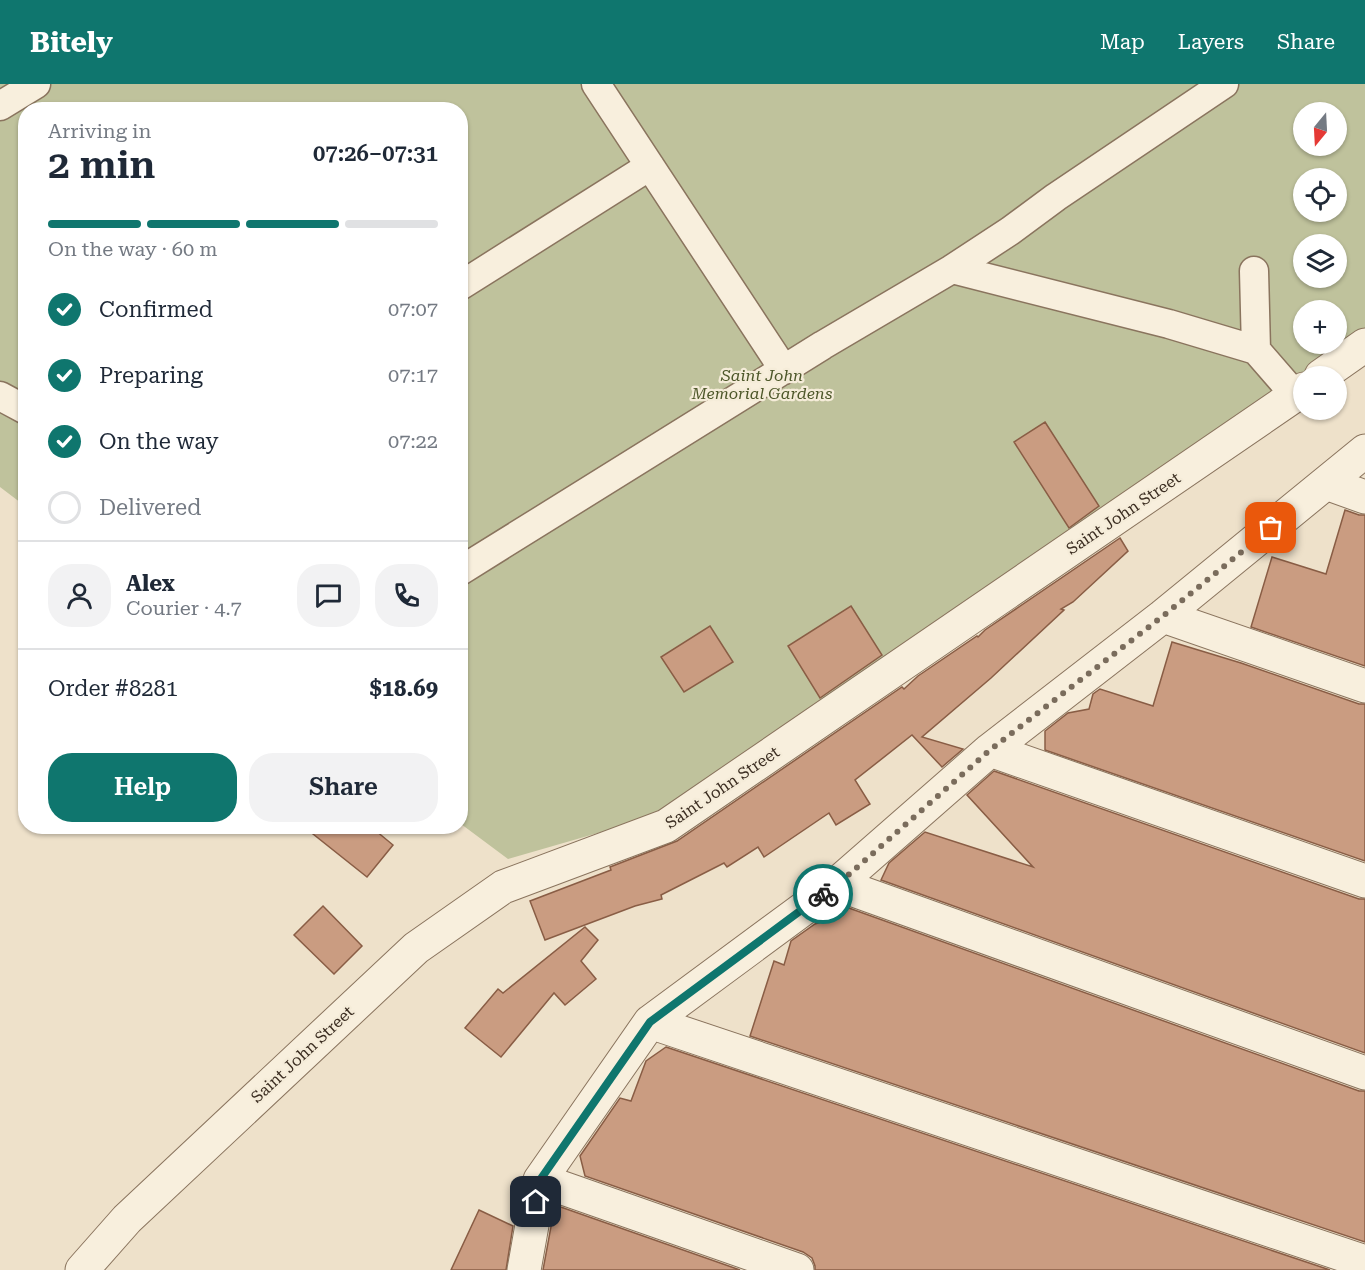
<!DOCTYPE html>
<meta charset="utf-8">
<style>
:root{--surface:#fff;--page:#f2f2f3;--text:#1f2937;--muted:#747a83;--line:#e0e1e3;--accent:#0f766e}
body{margin:0;font-family:"Roboto Serif",serif;background:var(--page);color:var(--text);height:100vh;display:flex;flex-direction:column;font-size:22px;white-space:nowrap}
*{box-sizing:border-box;margin:0}
p{font-size:20px;color:var(--muted)}
.icon{flex:none;width:33px;height:33px;fill:none;stroke:currentColor;stroke-width:2;stroke-linecap:round;stroke-linejoin:round}
.map{position:relative;flex:1;overflow:hidden}
.sheet{position:absolute;left:18px;top:18px;width:450px;height:732px;display:flex;flex-direction:column;background:var(--surface);border-radius:24px;box-shadow:0 2px 4px #0004}
.sheet>*{flex:none}
.needle{width:39px;rotate:198deg}
.buttons{position:absolute;left:1293px;top:18px;display:grid;gap:12px}
.buttons a{display:grid;place-items:center;width:54px;height:54px;border-radius:50%;background:var(--surface);box-shadow:0 2px 4px #0004;font-size:30px}
.pin{position:absolute;display:grid;place-items:center;width:51px;height:51px;color:#fff;margin:-26px;border-radius:12px;box-shadow:0 3px 9px #0006}
.courier{position:absolute;display:grid;place-items:center;width:60px;height:60px;margin:-30px;border:4px solid #0f766e;border-radius:50%;background:#fff;color:#222;box-shadow:0 2px 8px #0007}
.overview em{font-style:normal;font-weight:600}
.overview div{display:flex;flex-direction:column-reverse}
.overview{display:flex;align-items:center;justify-content:space-between;height:102px;padding:0 30px}
h1{font-size:39px;font-weight:600;line-height:45px}
.bar{display:grid;grid-template-columns:repeat(4,1fr);gap:9px 6px;align-content:center;height:72px;padding:0 30px}
.bar i{height:8px;border-radius:4px;background:var(--line)}
.bar .active{background:var(--accent)}
.bar p{grid-column:span 4}
.line{display:flex;align-items:center;gap:15px;padding:0 30px;border-top:2px solid var(--line)}
.line div{flex:1}
.round{display:grid;place-items:center;flex:none;width:63px;height:63px;border-radius:24px;background:var(--page)}
ol{padding:0 30px;list-style:none}
li{display:flex;align-items:center;gap:18px;height:66px}
li p{margin-inline-start:auto}
li .icon{padding:6px;border-radius:50%;background:var(--accent);color:#fff;stroke-width:4}
li:last-child{color:var(--muted)}
li i{width:33px;height:33px;border:3px solid var(--line);border-radius:50%}
.primary-button{display:flex;gap:12px;margin-top:auto;padding:12px 30px}
.primary-button a{flex:1;height:69px;border-radius:24px;background:var(--accent);color:#fff;font-size:24px;font-weight:600;line-height:69px;text-align:center}
.primary-button a+a{background:var(--page);color:var(--text)}
header{display:flex;align-items:center;gap:36px;box-sizing:border-box;height:84px;padding:0 30px;background:var(--accent);color:#fff}
header strong{font-size:28px}
nav{display:flex;gap:33px;margin-inline-start:auto;font-size:21px}
.map>svg:first-child{display:block}
</style>
<header>
<strong>Bitely</strong>
<nav><a>Map</a><a>Layers</a><a>Share</a></nav>
</header>
<div class="map">
<svg width="1365" height="1186" viewBox="0 0 1365 1186">
<rect width="100%" height="100%" fill="#eee1ca"/>
<path fill="#bfc29c" fill-rule="evenodd" d="M 0,0 L 1365,0 L 1365,246 L 674,727 L 508,775 L 461,740 L 460,26 L 26,26 L 25,422 L 0,403 ZM 1304,28 L 1336,28 L 1336,62 L 1304,62 ZM 1304,94 L 1336,94 L 1336,128 L 1304,128 ZM 1304,160 L 1336,160 L 1336,194 L 1304,194 ZM 1304,226 L 1336,226 L 1336,260 L 1304,260 Z"/>
<path fill="#ca9c81" stroke="#895d45" stroke-width="1.5" d="M 1045,338 L 1099,422 L 1069,444 L 1014,358 Z
M 1345,426 L 1359,431 L 1365,431 L 1365,582 L 1251,543 L 1272,473 L 1326,490 Z
M 1120,454 L 1128,467 L 1073,518 L 1061,525 L 1064,526 L 991,594 L 922,653 L 963,665 L 942,683 L 912,651 L 855,696 L 870,720 L 836,741 L 829,729 L 764,773 L 758,763 L 727,783 L 724,779 L 661,811 L 662,815 L 635,822 L 545,856 L 530,817 L 611,786 L 610,783 L 677,757 L 902,603 L 904,605 L 918,592 L 977,552 L 978,553 L 985,546 Z
M 851,522 L 882,571 L 820,614 L 788,562 Z
M 710,542 L 733,578 L 684,608 L 661,573 Z
M 1172,558 L 1241,579 L 1359,620 L 1365,620 L 1365,777 L 1045,666 L 1045,647 L 1068,629 L 1089,625 L 1093,610 L 1100,605 L 1153,622 Z
M 994,687 L 1359,815 L 1365,815 L 1365,969 L 881,796 L 889,779 L 925,748 L 1033,783 L 967,711 Z
M 303,742 L 370,742 L 393,761 L 367,793 Z
M 323,822 L 362,862 L 334,890 L 294,851 Z
M 846,823 L 1359,1007 L 1365,1007 L 1365,1158 L 750,952 L 774,877 L 784,881 L 791,857 L 815,840 L 843,831 Z
M 585,843 L 598,856 L 581,877 L 596,895 L 565,921 L 554,909 L 501,973 L 465,944 L 498,905 L 503,909 Z
M 666,963 L 1330,1186 L 815,1186 L 815,1182 L 812,1174 L 803,1168 L 585,1092 L 580,1072 L 620,1014 L 631,1017 L 646,977 Z
M 555,1121 L 740,1186 L 543,1186 Z
M 479,1126 L 513,1142 L 506,1186 L 451,1186 Z"/>
<g fill="none" stroke-linecap="round" stroke-linejoin="round">
<defs>
<path id="service" d="M 596,0 L 784,286
M 0,22 L 36,0
M 952,185 L 1010,147 L 1056,113 L 1224,0
M 1254,187 L 1256,266
M 460,202 L 650,82
M 0,312 L 26,326
M 460,487 L 823,261 L 952,185 L 1169,240 L 1256,266 L 1295,311"/>
<path id="minor" d="M 1321,292 L 1365,261
M 1326,399 L 1365,413
M 1163,532 L 1365,602
M 990,666 L 1365,797
M 837,800 L 1365,989
M 650,938 L 1365,1178
M 540,1096 L 797,1186
M 82,1186 L 127,1135 L 416,864 L 503,803 L 666,742 L 1304,305
M 524,1186 L 540,1096 L 650,938 L 837,800 L 990,666 L 1163,532 L 1365,367"/>
</defs>
<use href="#service" stroke="#8a745e" stroke-width="31"/>
<use href="#minor" stroke="#8a745e" stroke-width="35"/>
<use href="#service" stroke="#f8efdd" stroke-width="28"/>
<use href="#minor" stroke="#f8efdd" stroke-width="33"/>
</g>
<g fill="none" stroke-linecap="round" stroke-linejoin="round">
<path stroke="#7a6c5c" stroke-width="6" stroke-dasharray="0 10.8" d="M 823,810 L 837,801 L 990,666 L 1163,532 L 1271,444"/>
<path stroke="#0f766e" stroke-width="8" d="M 536,1118 L 540,1096 L 650,938 L 823,810"/>
</g>
<g text-anchor="middle" stroke-width="4.5" stroke-linejoin="round" paint-order="stroke">
<g font-size="16" font-style="italic" fill="#4d5729" stroke="#f5ecd9">
<text x="762" y="297">Saint John<tspan x="762" dy="18">Memorial Gardens</tspan></text>
</g>
<g font-size="16" fill="#3b2d21" stroke="#f5ecd9">
<text transform="translate(1123 429) rotate(-34)" y="6">Saint John Street</text>
<text transform="translate(722 703) rotate(-34)" y="6">Saint John Street</text>
<text transform="translate(302 970) rotate(-43)" y="6">Saint John Street</text>
</g>
</g>
</svg>
<div class="buttons">
<a><svg class="needle" viewBox="-14 -14 28 28"><path d="M0-13l5 13h-10z" fill="#e53935"/><path d="M0 13l5-13h-10z" fill="#747a83"/></svg></a>
<a><svg class="icon" aria-label="locate" viewBox="0 0 24 24"><circle cx="12" cy="12" r="6"/><path d="M12 2v4M12 18v4M2 12h4M18 12h4"/></svg></a>
<a><svg class="icon" aria-label="layers" viewBox="0 0 24 24"><path d="M12 4l9 5-9 5-9-5zM3 14l9 5 9-5"/></svg></a>
<a>+</a>
<a>−</a>
</div>
<div class="pin" style="left:1271px;top:444px;background:#ea580c"><svg class="icon" aria-label="bag" viewBox="0 0 24 24"><path d="M5 8h14l-1 12H6zM9 8a3 3 0 0 1 6 0"/></svg></div>
<div class="pin" style="left:536px;top:1118px;background:#1f2937"><svg class="icon" aria-label="home" viewBox="0 0 24 24"><path d="M3 11l9-7 9 7M6 9v11h12V9"/></svg></div>
<div class="courier" style="left:823px;top:810px"><svg class="icon" aria-label="bike" viewBox="0 0 24 24"><circle cx="6" cy="16" r="4"/><circle cx="18" cy="16" r="4"/><path d="M6 16l4-8h5l3 8M10 8l3 8H6M13 5h3"/></svg></div>
<section class="sheet">
<div class="overview"><div><h1>2 min</h1><p>Arriving in</p></div><em>07:26–07:31</em></div>
<div class="bar"><i class="active"></i><i class="active"></i><i class="active"></i><i></i><p>On the way · 60 m</p></div>
<ol>
<li><svg class="icon" aria-label="check" viewBox="0 0 24 24"><path d="M5 12l5 5 9-10"/></svg>Confirmed<p>07:07</p></li>
<li><svg class="icon" aria-label="check" viewBox="0 0 24 24"><path d="M5 12l5 5 9-10"/></svg>Preparing<p>07:17</p></li>
<li><svg class="icon" aria-label="check" viewBox="0 0 24 24"><path d="M5 12l5 5 9-10"/></svg>On the way<p>07:22</p></li>
<li><i></i>Delivered</li>
</ol>
<div class="line" style="height:108px"><a class="round"><svg class="icon" aria-label="person" viewBox="0 0 24 24"><circle cx="12" cy="8" r="4"/><path d="M4 21q1-7 8-7t8 7"/></svg></a><div><b>Alex</b><p>Courier · 4.7</p></div><a class="round"><svg class="icon" aria-label="chat" viewBox="0 0 24 24"><path d="M4 5h16v11H9l-5 4z"/></svg></a><a class="round"><svg class="icon" aria-label="phone" viewBox="0 0 24 24"><path d="M5 4h4l2 5-3 2q2 4 5 5l2-3 5 2v4C11 20 4 13 5 4z"/></svg></a></div>
<div class="line" style="height:78px"><div>Order #8281</div><b>$18.69</b></div>
<div class="primary-button"><a>Help</a><a>Share</a></div>
</section>
</div>
